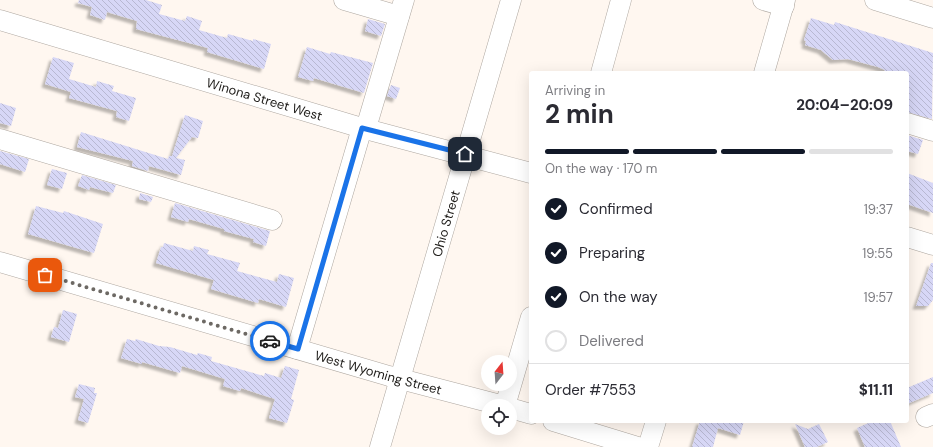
<!DOCTYPE html>
<meta charset="utf-8">
<style>
:root{--surface:#fff;--page:#f2f2f3;--text:#2b2b33;--muted:#7c7c81;--line:#e1e1e2;--accent:#111827}
body{margin:0;font-family:"DM Sans",sans-serif;background:var(--page);color:var(--text);height:100vh;display:flex;flex-direction:column;font-size:15px;white-space:nowrap}
*{box-sizing:border-box;margin:0}
p{font-size:13px;color:var(--muted)}
.icon{flex:none;width:22px;height:22px;fill:none;stroke:currentColor;stroke-width:2;stroke-linecap:round;stroke-linejoin:round}
.map{position:relative;flex:1;overflow:hidden}
.sheet{position:absolute;left:529px;top:71px;width:380px;height:352px;display:flex;flex-direction:column;background:var(--surface);border-radius:4px;box-shadow:0 4px 16px #0002}
.sheet>*{flex:none}
.needle{width:26px;rotate:17deg}
.tools{position:absolute;left:481px;top:355px;display:grid;gap:8px}
.tools a{display:grid;place-items:center;width:36px;height:36px;border-radius:50%;background:var(--surface);box-shadow:0 4px 16px #0002;font-size:20px}
.pin{position:absolute;display:grid;place-items:center;width:34px;height:34px;color:#fff;margin:-17px;border-radius:8px;box-shadow:0 2px 6px #0006}
.courier{position:absolute;display:grid;place-items:center;width:40px;height:40px;margin:-20px;border:3px solid #1a73e8;border-radius:50%;background:#fff;color:#222;box-shadow:0 1px 5px #0007}
.headline em{font-style:normal;font-weight:700}
.headline div{display:flex;flex-direction:column-reverse}
.headline{display:flex;align-items:center;justify-content:space-between;height:68px;padding:0 16px}
h1{font-size:26px;font-weight:700;line-height:30px}
.bar{display:grid;grid-template-columns:repeat(4,1fr);gap:6px 4px;align-content:center;height:48px;padding:0 16px}
.bar i{height:5px;border-radius:3px;background:var(--line)}
.bar .active{background:var(--accent)}
.bar p{grid-column:span 4}
.line{display:flex;align-items:center;gap:10px;padding:0 16px;border-top:1px solid var(--line)}
.line div{flex:1}
ol{padding:0 16px;list-style:none}
li{display:flex;align-items:center;gap:12px;height:44px}
li p{margin-inline-start:auto}
li .icon{padding:4px;border-radius:50%;background:var(--accent);color:#fff;stroke-width:4}
li:last-child{color:var(--muted)}
li i{width:22px;height:22px;border:2px solid var(--line);border-radius:50%}
.map>svg:first-child{display:block}
</style>
<div class="map">
<svg width="933" height="447" viewBox="0 0 933 447">
<defs>
<pattern id="building-back-hatch" width="6" height="6" patternUnits="userSpaceOnUse"><rect width="6" height="6" fill="#d7d7f6"/><path d="M-1 5l2 2M0 0l6 6M5-1l2 2" fill="none" stroke="#b8b8d2"/></pattern>
<filter id="shadow"><feDropShadow dx="-3.5" dy="3.5" stdDeviation="1" flood-color="#0004"/></filter>
</defs>
<rect width="100%" height="100%" fill="#fff7f0"/>
<path fill="url(#building-back-hatch)" filter="url(#shadow)" d="M 79,0 L 146,0 L 162,5 L 159,14 L 185,21 L 187,16 L 202,21 L 199,30 L 227,38 L 228,34 L 253,41 L 253,39 L 271,44 L 264,69 L 207,52 L 208,48 L 136,29 L 137,21 L 107,12 L 105,20 L 90,15 L 92,7 L 78,3 Z
M 811,18 L 834,25 L 835,22 L 933,53 L 932,119 L 907,112 L 907,73 L 884,73 L 885,70 L 878,67 L 848,59 L 833,60 L 821,50 L 805,45 L 806,41 L 804,40 Z
M 368,19 L 385,24 L 381,36 L 365,31 Z
M 307,47 L 330,54 L 331,52 L 373,63 L 364,93 L 314,78 L 313,81 L 298,77 Z
M 53,57 L 74,63 L 69,79 L 96,87 L 97,81 L 114,86 L 112,91 L 136,98 L 129,121 L 116,117 L 117,111 L 69,98 L 71,92 L 45,84 Z
M 391,85 L 400,88 L 396,99 L 387,96 Z
M 0,103 L 16,108 L 11,126 L 0,123 Z
M 185,115 L 203,121 L 198,138 L 192,137 L 176,158 L 185,160 L 181,175 L 149,166 L 148,171 L 132,166 L 133,161 L 77,147 L 81,132 L 168,159 L 169,156 L 172,156 Z
M 907,135 L 923,140 L 918,154 L 907,151 Z
M 0,151 L 29,159 L 25,172 L 0,164 Z
M 52,169 L 67,173 L 62,189 L 47,185 Z
M 907,173 L 933,183 L 933,213 L 907,204 Z
M 82,175 L 116,185 L 113,193 L 90,187 L 89,190 L 78,186 Z
M 140,193 L 153,197 L 151,202 L 139,199 Z
M 175,203 L 270,231 L 266,246 L 253,242 L 254,239 L 224,231 L 224,229 L 189,219 L 188,222 L 171,217 Z
M 36,206 L 63,213 L 64,211 L 103,224 L 94,253 L 28,234 Z
M 164,243 L 193,251 L 194,246 L 209,250 L 207,254 L 240,263 L 237,271 L 277,282 L 279,274 L 294,278 L 286,307 L 259,299 L 258,303 L 211,289 L 214,280 L 156,263 L 161,247 L 163,247 Z
M 931,263 L 933,263 L 933,300 L 928,306 L 916,306 Z
M 63,310 L 77,314 L 69,342 L 51,337 L 54,327 L 58,328 Z
M 127,339 L 135,341 L 136,339 L 159,346 L 170,347 L 197,355 L 198,353 L 212,357 L 211,361 L 264,376 L 265,373 L 281,378 L 285,366 L 299,370 L 291,399 L 294,400 L 287,423 L 269,418 L 275,399 L 241,388 L 240,391 L 223,386 L 225,379 L 182,366 L 180,373 L 142,362 L 142,364 L 121,358 Z
M 933,377 L 933,393 L 907,404 L 907,388 Z
M 79,384 L 95,388 L 94,393 L 97,393 L 88,423 L 78,420 L 84,399 L 75,397 Z
M 700,421 L 744,421 L 740,435 L 718,428 L 713,447 L 692,447 Z
M 873,421 L 890,421 L 901,447 L 865,447 L 857,428 Z
M 795,424 L 808,429 L 819,424 L 828,442 L 817,447 L 805,447 Z"/>
<g fill="none" stroke-linecap="round" stroke-linejoin="round">
<defs>
<g id="minor">
<path d="M 344,0 L 399,16"/>
<path d="M 763,0 L 784,6"/>
<path d="M 875,0 L 933,18"/>
<path id="s1" d="M 0,20 L 362,128 L 531,173"/>
<path d="M 601,73 L 621,0"/>
<path d="M 764,73 L 785,0"/>
<path d="M 907,123 L 933,131"/>
<path d="M 366,128 L 404,0"/>
<path d="M 0,139 L 272,220"/>
<path d="M 907,237 L 933,245"/>
<path id="s2" d="M 0,262 L 389,376 L 504,406"/>
<path d="M 297,349 L 362,128"/>
<path d="M 505,406 L 531,317"/>
<path d="M 510,408 L 531,414"/>
<path d="M 926,417 L 933,414"/>
<path d="M 553,421 L 638,447"/>
<path id="s3" d="M 380,447 L 511,0"/>
<path d="M 648,447 L 656,421"/>
</g>
</defs>
<use href="#minor" stroke="#aea7a0" stroke-width="21"/>
<use href="#minor" stroke="#fff" stroke-width="20"/>
</g>
<g fill="none" stroke-linecap="round" stroke-linejoin="round">
<path stroke="#6d6964" stroke-width="4" stroke-dasharray="0 7.2" d="M 45,275 L 270,341"/>
<path stroke="#1a73e8" stroke-width="5" d="M 270,341 L 298,349 L 362,128 L 465,154"/>
</g>
<g text-anchor="middle" stroke-width="4" stroke-linejoin="round" paint-order="stroke">
<g font-size="13" fill="#1e1c19" stroke="#fff7f0">
<text dy="5" stroke="none"><textPath href="#s1" startOffset="276">Winona Street West</textPath></text>
<text dy="5" stroke="none"><textPath href="#s3" startOffset="233">Ohio Street</textPath></text>
<text dy="5" stroke="none"><textPath href="#s2" startOffset="394">West Wyoming Street</textPath></text>
</g>
</g>
</svg>
<div class="tools">
<a><svg class="needle" viewBox="-14 -14 28 28"><path d="M0-13l5 13h-10z" fill="#e53935"/><path d="M0 13l5-13h-10z" fill="#7c7c81"/></svg></a>
<a><svg class="icon" aria-label="locate" viewBox="0 0 24 24"><circle cx="12" cy="12" r="6"/><path d="M12 2v4M12 18v4M2 12h4M18 12h4"/></svg></a>
</div>
<div class="pin" style="left:45px;top:275px;background:#ea580c"><svg class="icon" aria-label="bag" viewBox="0 0 24 24"><path d="M5 8h14l-1 12H6zM9 8a3 3 0 0 1 6 0"/></svg></div>
<div class="pin" style="left:465px;top:154px;background:#1f2937"><svg class="icon" aria-label="home" viewBox="0 0 24 24"><path d="M3 11l9-7 9 7M6 9v11h12V9"/></svg></div>
<div class="courier" style="left:270px;top:341px"><svg class="icon" aria-label="car" viewBox="0 0 24 24"><path d="M5 17H2v-5l4-1 3-4h7l3 4 3 1v5h-3M9 17h6M6 11h13"/><circle cx="7" cy="17" r="2"/><circle cx="17" cy="17" r="2"/></svg></div>
<section class="sheet">
<div class="headline"><div><h1>2 min</h1><p>Arriving in</p></div><em>20:04–20:09</em></div>
<div class="bar"><i class="active"></i><i class="active"></i><i class="active"></i><i></i><p>On the way · 170 m</p></div>
<ol>
<li><svg class="icon" aria-label="check" viewBox="0 0 24 24"><path d="M5 12l5 5 9-10"/></svg>Confirmed<p>19:37</p></li>
<li><svg class="icon" aria-label="check" viewBox="0 0 24 24"><path d="M5 12l5 5 9-10"/></svg>Preparing<p>19:55</p></li>
<li><svg class="icon" aria-label="check" viewBox="0 0 24 24"><path d="M5 12l5 5 9-10"/></svg>On the way<p>19:57</p></li>
<li><i></i>Delivered</li>
</ol>
<div class="line" style="height:52px"><div>Order #7553</div><b>$11.11</b></div>
</section>
</div>
